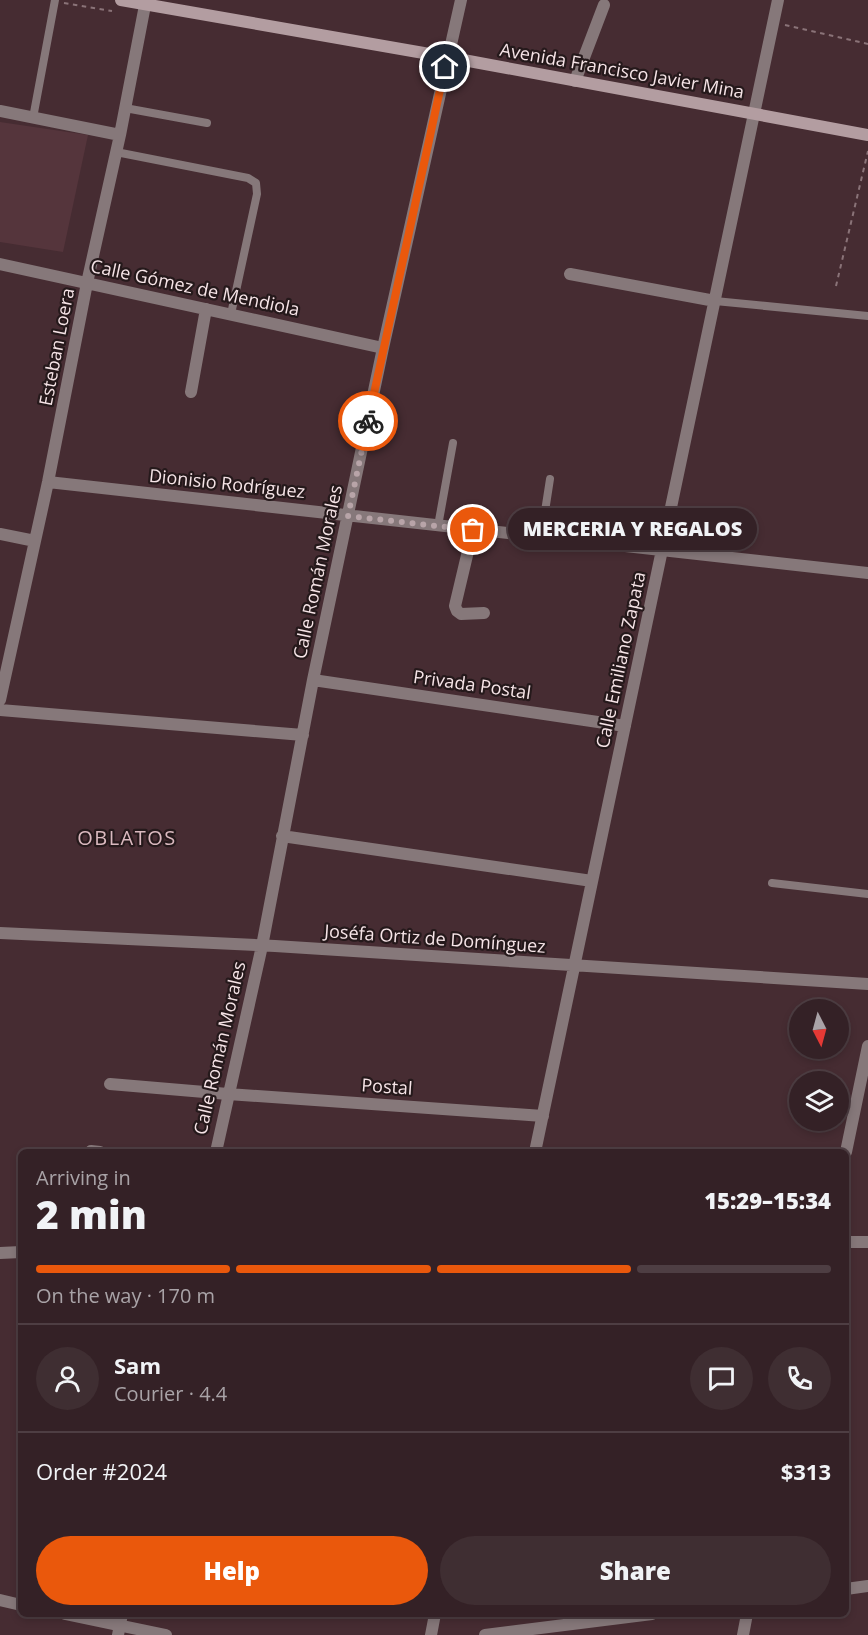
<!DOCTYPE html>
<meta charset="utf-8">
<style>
:root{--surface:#342126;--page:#3f2e32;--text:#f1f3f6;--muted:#a9a3a7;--line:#4e3e43;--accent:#ea580c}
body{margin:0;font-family:"Open Sans",sans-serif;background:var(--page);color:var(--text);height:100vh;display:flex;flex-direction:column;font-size:22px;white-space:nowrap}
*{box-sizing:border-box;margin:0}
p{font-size:20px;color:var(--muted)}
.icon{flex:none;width:33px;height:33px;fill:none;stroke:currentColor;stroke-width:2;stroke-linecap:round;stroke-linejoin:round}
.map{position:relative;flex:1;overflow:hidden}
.panel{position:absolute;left:18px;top:1149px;width:831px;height:468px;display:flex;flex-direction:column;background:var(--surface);border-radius:9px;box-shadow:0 3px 9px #0003,0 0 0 2px var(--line)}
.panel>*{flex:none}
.needle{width:39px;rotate:174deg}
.controls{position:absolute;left:789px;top:999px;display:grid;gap:12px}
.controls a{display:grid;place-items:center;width:60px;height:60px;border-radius:50%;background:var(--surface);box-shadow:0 3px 9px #0003,0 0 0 2px var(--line);font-size:30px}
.pin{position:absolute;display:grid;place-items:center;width:51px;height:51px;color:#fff;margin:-26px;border:3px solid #fff;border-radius:50%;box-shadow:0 2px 6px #0007}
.courier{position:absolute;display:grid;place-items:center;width:60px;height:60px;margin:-30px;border:4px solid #ea580c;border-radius:50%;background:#fff;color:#222;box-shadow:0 2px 8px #0007}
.bubble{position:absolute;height:42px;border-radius:21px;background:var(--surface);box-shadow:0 3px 9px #0003,0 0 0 2px var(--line);font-size:20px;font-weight:800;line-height:42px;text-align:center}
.summary em{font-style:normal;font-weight:800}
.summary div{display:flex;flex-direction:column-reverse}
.summary{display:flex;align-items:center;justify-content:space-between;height:102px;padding:0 18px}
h1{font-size:39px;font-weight:800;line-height:45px}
.bar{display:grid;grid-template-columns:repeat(4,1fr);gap:9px 6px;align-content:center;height:72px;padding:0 18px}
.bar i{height:8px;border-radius:4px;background:var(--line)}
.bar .active{background:var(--accent)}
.bar p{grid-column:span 4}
.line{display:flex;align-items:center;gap:15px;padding:0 18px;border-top:2px solid var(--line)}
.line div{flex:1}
.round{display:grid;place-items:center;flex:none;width:63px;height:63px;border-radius:32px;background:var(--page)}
.action{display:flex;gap:12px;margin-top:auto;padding:12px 18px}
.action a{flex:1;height:69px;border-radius:36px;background:var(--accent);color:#fff;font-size:24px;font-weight:800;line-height:69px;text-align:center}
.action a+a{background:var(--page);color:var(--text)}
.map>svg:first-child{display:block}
</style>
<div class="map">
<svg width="868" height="1635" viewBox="0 0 868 1635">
<rect width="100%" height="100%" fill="#462c32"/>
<path fill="#55353c" d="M 0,122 L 88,135 L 63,252 L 0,242 Z"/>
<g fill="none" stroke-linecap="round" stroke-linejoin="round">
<path stroke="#8a7378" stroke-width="2" stroke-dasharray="4.5 4.5" stroke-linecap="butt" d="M 64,3 L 112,11
M 785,25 L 868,44
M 836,286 L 868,151"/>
<path stroke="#86787a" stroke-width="8" d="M 125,108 L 207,123
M 33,118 L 55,0
M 116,152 L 248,178 L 256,183 L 257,194 L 231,314
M 715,301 L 868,316
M 438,526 L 453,443
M 541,537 L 550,479
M 772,883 L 868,894"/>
<path stroke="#86787a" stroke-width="12" d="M 575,81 L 604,5
M 0,111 L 120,135
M 0,264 L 383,348
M 570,274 L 715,301
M 191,392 L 206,309
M 48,482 L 868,573
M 473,530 L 455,606 L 457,611 L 461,614 L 484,613
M 0,534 L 35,541
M 313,680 L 625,726
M 0,700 L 48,482 L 87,283 L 120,135 L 146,0
M 0,710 L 303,735
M 282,836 L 592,881
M 0,933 L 275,946 L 868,984
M 110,1084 L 228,1094 L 543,1116
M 91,1151 L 100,1152
M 216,1152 L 262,946 L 313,680 L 383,348 L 461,0
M 535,1152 L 778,0
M 846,1152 L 868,1046
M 846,1242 L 868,1242
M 0,1253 L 21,1252
M 118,1635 L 122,1614
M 431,1635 L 435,1614
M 743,1635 L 747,1614"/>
<path stroke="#86787a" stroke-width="12" d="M 846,1589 L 868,1586
M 0,1600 L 21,1605
M 65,1614 L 166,1635
M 485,1635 L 652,1614"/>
<path stroke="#b39da1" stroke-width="12" d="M 121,0 L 458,59 L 868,135"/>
</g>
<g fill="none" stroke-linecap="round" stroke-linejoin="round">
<path stroke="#b8a4a8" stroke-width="6" stroke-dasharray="0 10.8" d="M 368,421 L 348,516 L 473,530"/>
<path stroke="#ea580c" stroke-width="8" d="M 368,421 L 445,67"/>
</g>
<g text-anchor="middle" stroke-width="4.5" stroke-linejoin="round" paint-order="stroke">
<g font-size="18" fill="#f6e4e7" stroke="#25191b">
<text transform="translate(622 71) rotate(10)" y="6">Avenida Francisco Javier Mina</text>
<text transform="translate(195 288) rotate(12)" y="6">Calle Gómez de Mendiola</text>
<text transform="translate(57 347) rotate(-79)" y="6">Esteban Loera</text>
<text transform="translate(227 484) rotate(6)" y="6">Dionisio Rodríguez</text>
<text transform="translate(318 572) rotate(-78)" y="6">Calle Román Morales</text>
<text transform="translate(621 660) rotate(-78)" y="6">Calle Emiliano Zapata</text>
<text transform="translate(472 685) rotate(8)" y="6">Privada Postal</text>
<text transform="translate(435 939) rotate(4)" y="6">Joséfa Ortiz de Domínguez</text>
<text transform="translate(220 1048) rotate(-77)" y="6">Calle Román Morales</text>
<text transform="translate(387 1087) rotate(4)" y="6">Postal</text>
</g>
<g font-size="20" letter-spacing="1.5" fill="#dab9bf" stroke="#25191b">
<text x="127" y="845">OBLATOS</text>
</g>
</g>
</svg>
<div class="controls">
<a><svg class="needle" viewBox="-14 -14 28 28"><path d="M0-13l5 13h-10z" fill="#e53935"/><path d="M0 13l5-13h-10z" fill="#a9a3a7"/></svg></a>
<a><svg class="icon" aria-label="layers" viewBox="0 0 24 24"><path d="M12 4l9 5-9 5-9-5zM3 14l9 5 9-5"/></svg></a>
</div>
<div class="pin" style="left:473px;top:530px;background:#ea580c"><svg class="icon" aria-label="bag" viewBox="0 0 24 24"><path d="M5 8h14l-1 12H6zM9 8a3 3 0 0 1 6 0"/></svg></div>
<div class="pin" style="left:445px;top:67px;background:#1f2937"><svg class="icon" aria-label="home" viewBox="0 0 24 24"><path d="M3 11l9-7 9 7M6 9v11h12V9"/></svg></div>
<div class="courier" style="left:368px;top:421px"><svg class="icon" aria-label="bike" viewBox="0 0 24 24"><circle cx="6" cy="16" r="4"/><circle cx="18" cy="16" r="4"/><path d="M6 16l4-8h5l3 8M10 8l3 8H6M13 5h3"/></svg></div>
<div class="bubble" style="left:508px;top:508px;width:249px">MERCERIA Y REGALOS</div>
<section class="panel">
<div class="summary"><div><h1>2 min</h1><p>Arriving in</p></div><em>15:29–15:34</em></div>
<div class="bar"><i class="active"></i><i class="active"></i><i class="active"></i><i></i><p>On the way · 170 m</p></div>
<div class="line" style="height:108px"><a class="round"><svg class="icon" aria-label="person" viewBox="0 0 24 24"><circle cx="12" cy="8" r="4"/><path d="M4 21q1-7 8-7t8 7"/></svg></a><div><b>Sam</b><p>Courier · 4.4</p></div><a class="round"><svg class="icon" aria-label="chat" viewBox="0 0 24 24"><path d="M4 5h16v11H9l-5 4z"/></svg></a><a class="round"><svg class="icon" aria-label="phone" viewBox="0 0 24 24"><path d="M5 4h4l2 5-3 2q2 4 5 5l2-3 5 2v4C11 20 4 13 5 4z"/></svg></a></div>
<div class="line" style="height:78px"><div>Order #2024</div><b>$313</b></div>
<div class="action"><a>Help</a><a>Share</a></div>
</section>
</div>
